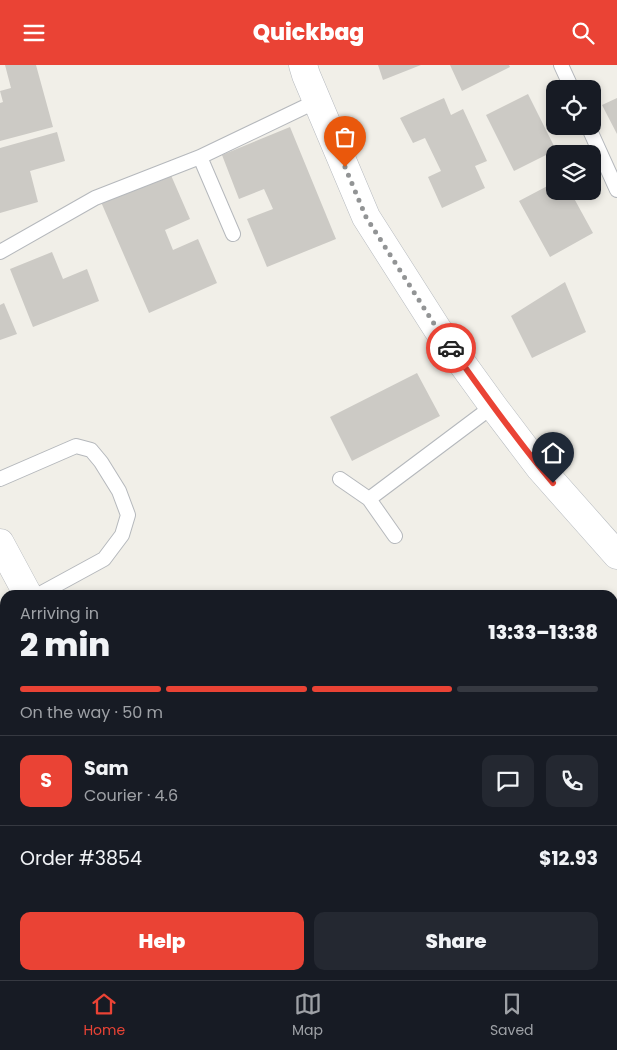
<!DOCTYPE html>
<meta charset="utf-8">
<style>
:root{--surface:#171b24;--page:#242831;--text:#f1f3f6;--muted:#9ea1a6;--line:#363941;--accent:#ea4335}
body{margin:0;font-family:Poppins,sans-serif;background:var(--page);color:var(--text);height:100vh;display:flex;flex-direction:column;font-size:19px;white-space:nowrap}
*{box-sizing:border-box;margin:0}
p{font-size:16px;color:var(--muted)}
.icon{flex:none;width:28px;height:28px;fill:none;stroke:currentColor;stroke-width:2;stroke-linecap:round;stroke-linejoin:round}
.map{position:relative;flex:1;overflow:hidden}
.side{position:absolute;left:0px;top:525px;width:618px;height:390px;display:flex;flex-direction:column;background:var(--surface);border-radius:15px 15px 0 0;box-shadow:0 2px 8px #0003}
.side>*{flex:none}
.fabs{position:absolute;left:546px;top:15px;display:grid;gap:10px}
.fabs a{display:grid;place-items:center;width:55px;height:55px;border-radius:10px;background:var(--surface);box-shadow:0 2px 8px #0003;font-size:25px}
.pin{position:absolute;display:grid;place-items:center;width:42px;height:42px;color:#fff;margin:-51px -21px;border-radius:50% 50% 50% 0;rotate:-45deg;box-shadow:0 0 5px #0007}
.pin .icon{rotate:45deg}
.courier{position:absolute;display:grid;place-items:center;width:50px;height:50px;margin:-25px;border:4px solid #ea4335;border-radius:50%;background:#fff;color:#222;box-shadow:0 1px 6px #0007}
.headline em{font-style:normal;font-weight:800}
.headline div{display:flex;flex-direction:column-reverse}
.headline{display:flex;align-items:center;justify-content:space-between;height:85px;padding:0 20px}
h1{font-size:32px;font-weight:800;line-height:38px}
.bar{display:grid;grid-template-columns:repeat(4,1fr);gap:8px 5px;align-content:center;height:60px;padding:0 20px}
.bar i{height:6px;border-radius:4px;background:var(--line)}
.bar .current{background:var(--accent)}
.bar p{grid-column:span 4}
.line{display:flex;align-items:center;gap:12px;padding:0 20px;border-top:1px solid var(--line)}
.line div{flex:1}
.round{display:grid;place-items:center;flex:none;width:52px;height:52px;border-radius:10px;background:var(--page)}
.action{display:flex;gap:10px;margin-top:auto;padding:10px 20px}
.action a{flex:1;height:58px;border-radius:10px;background:var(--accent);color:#fff;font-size:20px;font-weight:800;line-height:58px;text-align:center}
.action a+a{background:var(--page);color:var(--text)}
header{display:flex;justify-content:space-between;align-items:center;height:65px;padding:0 20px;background:var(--accent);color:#fff;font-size:22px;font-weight:800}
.menu{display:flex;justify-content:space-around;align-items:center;height:70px;border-top:1px solid var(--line);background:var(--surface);font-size:14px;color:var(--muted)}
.menu a{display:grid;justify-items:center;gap:2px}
.menu .current{color:var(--accent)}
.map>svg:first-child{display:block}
</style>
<header><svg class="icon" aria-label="menu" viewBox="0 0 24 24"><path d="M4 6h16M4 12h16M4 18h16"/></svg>Quickbag<svg class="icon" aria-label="search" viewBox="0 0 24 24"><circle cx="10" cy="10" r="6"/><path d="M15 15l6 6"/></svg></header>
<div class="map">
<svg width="617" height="915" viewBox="0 0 617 915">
<rect width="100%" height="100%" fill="#f1efe8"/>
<path fill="#cccac5" d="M 5,0 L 36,0 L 53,62 L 0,76 L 0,38 L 3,37 L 0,26 L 11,23 Z
M 378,0 L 421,0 L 383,15 Z
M 450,0 L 509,0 L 510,2 L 462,26 Z
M 528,29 L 556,85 L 514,106 L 486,50 Z
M 444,33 L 451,50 L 463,44 L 487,96 L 475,101 L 485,123 L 442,143 L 428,112 L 441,106 L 425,73 L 413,78 L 400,53 Z
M 617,33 L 617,69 L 602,40 Z
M 290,62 L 336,174 L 267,202 L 247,154 L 273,144 L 264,124 L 239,134 L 222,90 Z
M 57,67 L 65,96 L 30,106 L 38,137 L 0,148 L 0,83 Z
M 170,108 L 190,154 L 165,165 L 173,185 L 198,174 L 217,218 L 149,248 L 101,137 Z
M 555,117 L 555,126 L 570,126 L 593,168 L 550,192 L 519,136 Z
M 52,187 L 63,214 L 87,204 L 99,236 L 33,262 L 10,204 Z
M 565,217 L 586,267 L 532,293 L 511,251 Z
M 4,238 L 17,269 L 0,275 L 0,240 Z
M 417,308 L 440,351 L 352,396 L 330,352 Z
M 617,691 L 617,739 L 612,741 L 612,693 Z"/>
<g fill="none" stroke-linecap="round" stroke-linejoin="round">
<defs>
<path id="lane" d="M 561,0 L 572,24
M 588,61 L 617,125
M 200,92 L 233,169
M 0,187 L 95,133 L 200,92 L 317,36
M 0,414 L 76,381 L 91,385 L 101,397 L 119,426 L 128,450 L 122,470 L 104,494 L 38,530
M 340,414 L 369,434 L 395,471
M 369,434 L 493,341
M 0,626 L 5,623
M 54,915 L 62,910
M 277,915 L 284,910"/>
<path id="street" d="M 0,478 L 28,530
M 241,910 L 243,915"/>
<path id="secondary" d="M 303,0 L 306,10 L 366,152 L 438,265 L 493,341 L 540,403 L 617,490"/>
</defs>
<use href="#lane" stroke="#b5b8bc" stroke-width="16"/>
<use href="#street" stroke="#b5b8bc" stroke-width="29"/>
<use href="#secondary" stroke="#b6babf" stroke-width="29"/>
<use href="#lane" stroke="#fff" stroke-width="14"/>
<use href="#street" stroke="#fff" stroke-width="28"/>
<use href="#secondary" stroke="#fff" stroke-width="28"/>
</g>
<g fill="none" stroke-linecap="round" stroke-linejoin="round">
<path stroke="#929495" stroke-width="5" stroke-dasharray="0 9" d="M 345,102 L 366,152 L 438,265 L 451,283"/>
<path stroke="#ea4335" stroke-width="6" d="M 451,283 C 484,328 516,375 553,418"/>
</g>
</svg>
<div class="fabs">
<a><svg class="icon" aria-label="locate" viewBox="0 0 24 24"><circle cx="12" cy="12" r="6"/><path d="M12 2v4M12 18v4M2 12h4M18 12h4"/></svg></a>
<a><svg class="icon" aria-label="layers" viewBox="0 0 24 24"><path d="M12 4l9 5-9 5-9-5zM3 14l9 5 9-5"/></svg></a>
</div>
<div class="pin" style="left:345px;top:102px;background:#ea580c"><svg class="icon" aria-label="bag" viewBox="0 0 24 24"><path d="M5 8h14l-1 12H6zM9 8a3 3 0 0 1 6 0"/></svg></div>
<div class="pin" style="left:553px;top:418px;background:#1f2937"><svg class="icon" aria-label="home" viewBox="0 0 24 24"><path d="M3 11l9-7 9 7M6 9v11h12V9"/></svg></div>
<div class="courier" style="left:451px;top:283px"><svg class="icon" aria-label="car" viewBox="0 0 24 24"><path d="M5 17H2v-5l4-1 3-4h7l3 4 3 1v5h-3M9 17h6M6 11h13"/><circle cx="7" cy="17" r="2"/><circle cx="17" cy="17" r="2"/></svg></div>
<section class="side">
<div class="headline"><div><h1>2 min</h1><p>Arriving in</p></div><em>13:33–13:38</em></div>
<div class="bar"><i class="current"></i><i class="current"></i><i class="current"></i><i></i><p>On the way · 50 m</p></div>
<div class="line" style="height:90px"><b class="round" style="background:var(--accent);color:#fff">S</b><div><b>Sam</b><p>Courier · 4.6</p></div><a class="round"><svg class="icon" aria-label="chat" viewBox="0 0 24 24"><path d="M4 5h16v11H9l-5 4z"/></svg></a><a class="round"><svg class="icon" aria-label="phone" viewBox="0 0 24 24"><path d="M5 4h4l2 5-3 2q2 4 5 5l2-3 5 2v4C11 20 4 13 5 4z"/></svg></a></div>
<div class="line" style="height:65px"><div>Order #3854</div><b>$12.93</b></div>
<div class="action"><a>Help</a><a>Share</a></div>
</section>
</div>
<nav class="menu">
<a class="current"><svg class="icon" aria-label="home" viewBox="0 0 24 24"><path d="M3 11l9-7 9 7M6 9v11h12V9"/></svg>Home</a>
<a><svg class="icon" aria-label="map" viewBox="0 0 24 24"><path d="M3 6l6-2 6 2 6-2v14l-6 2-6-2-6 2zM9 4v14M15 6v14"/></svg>Map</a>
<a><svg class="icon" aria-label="saved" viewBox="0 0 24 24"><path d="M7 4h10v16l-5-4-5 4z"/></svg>Saved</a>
</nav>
